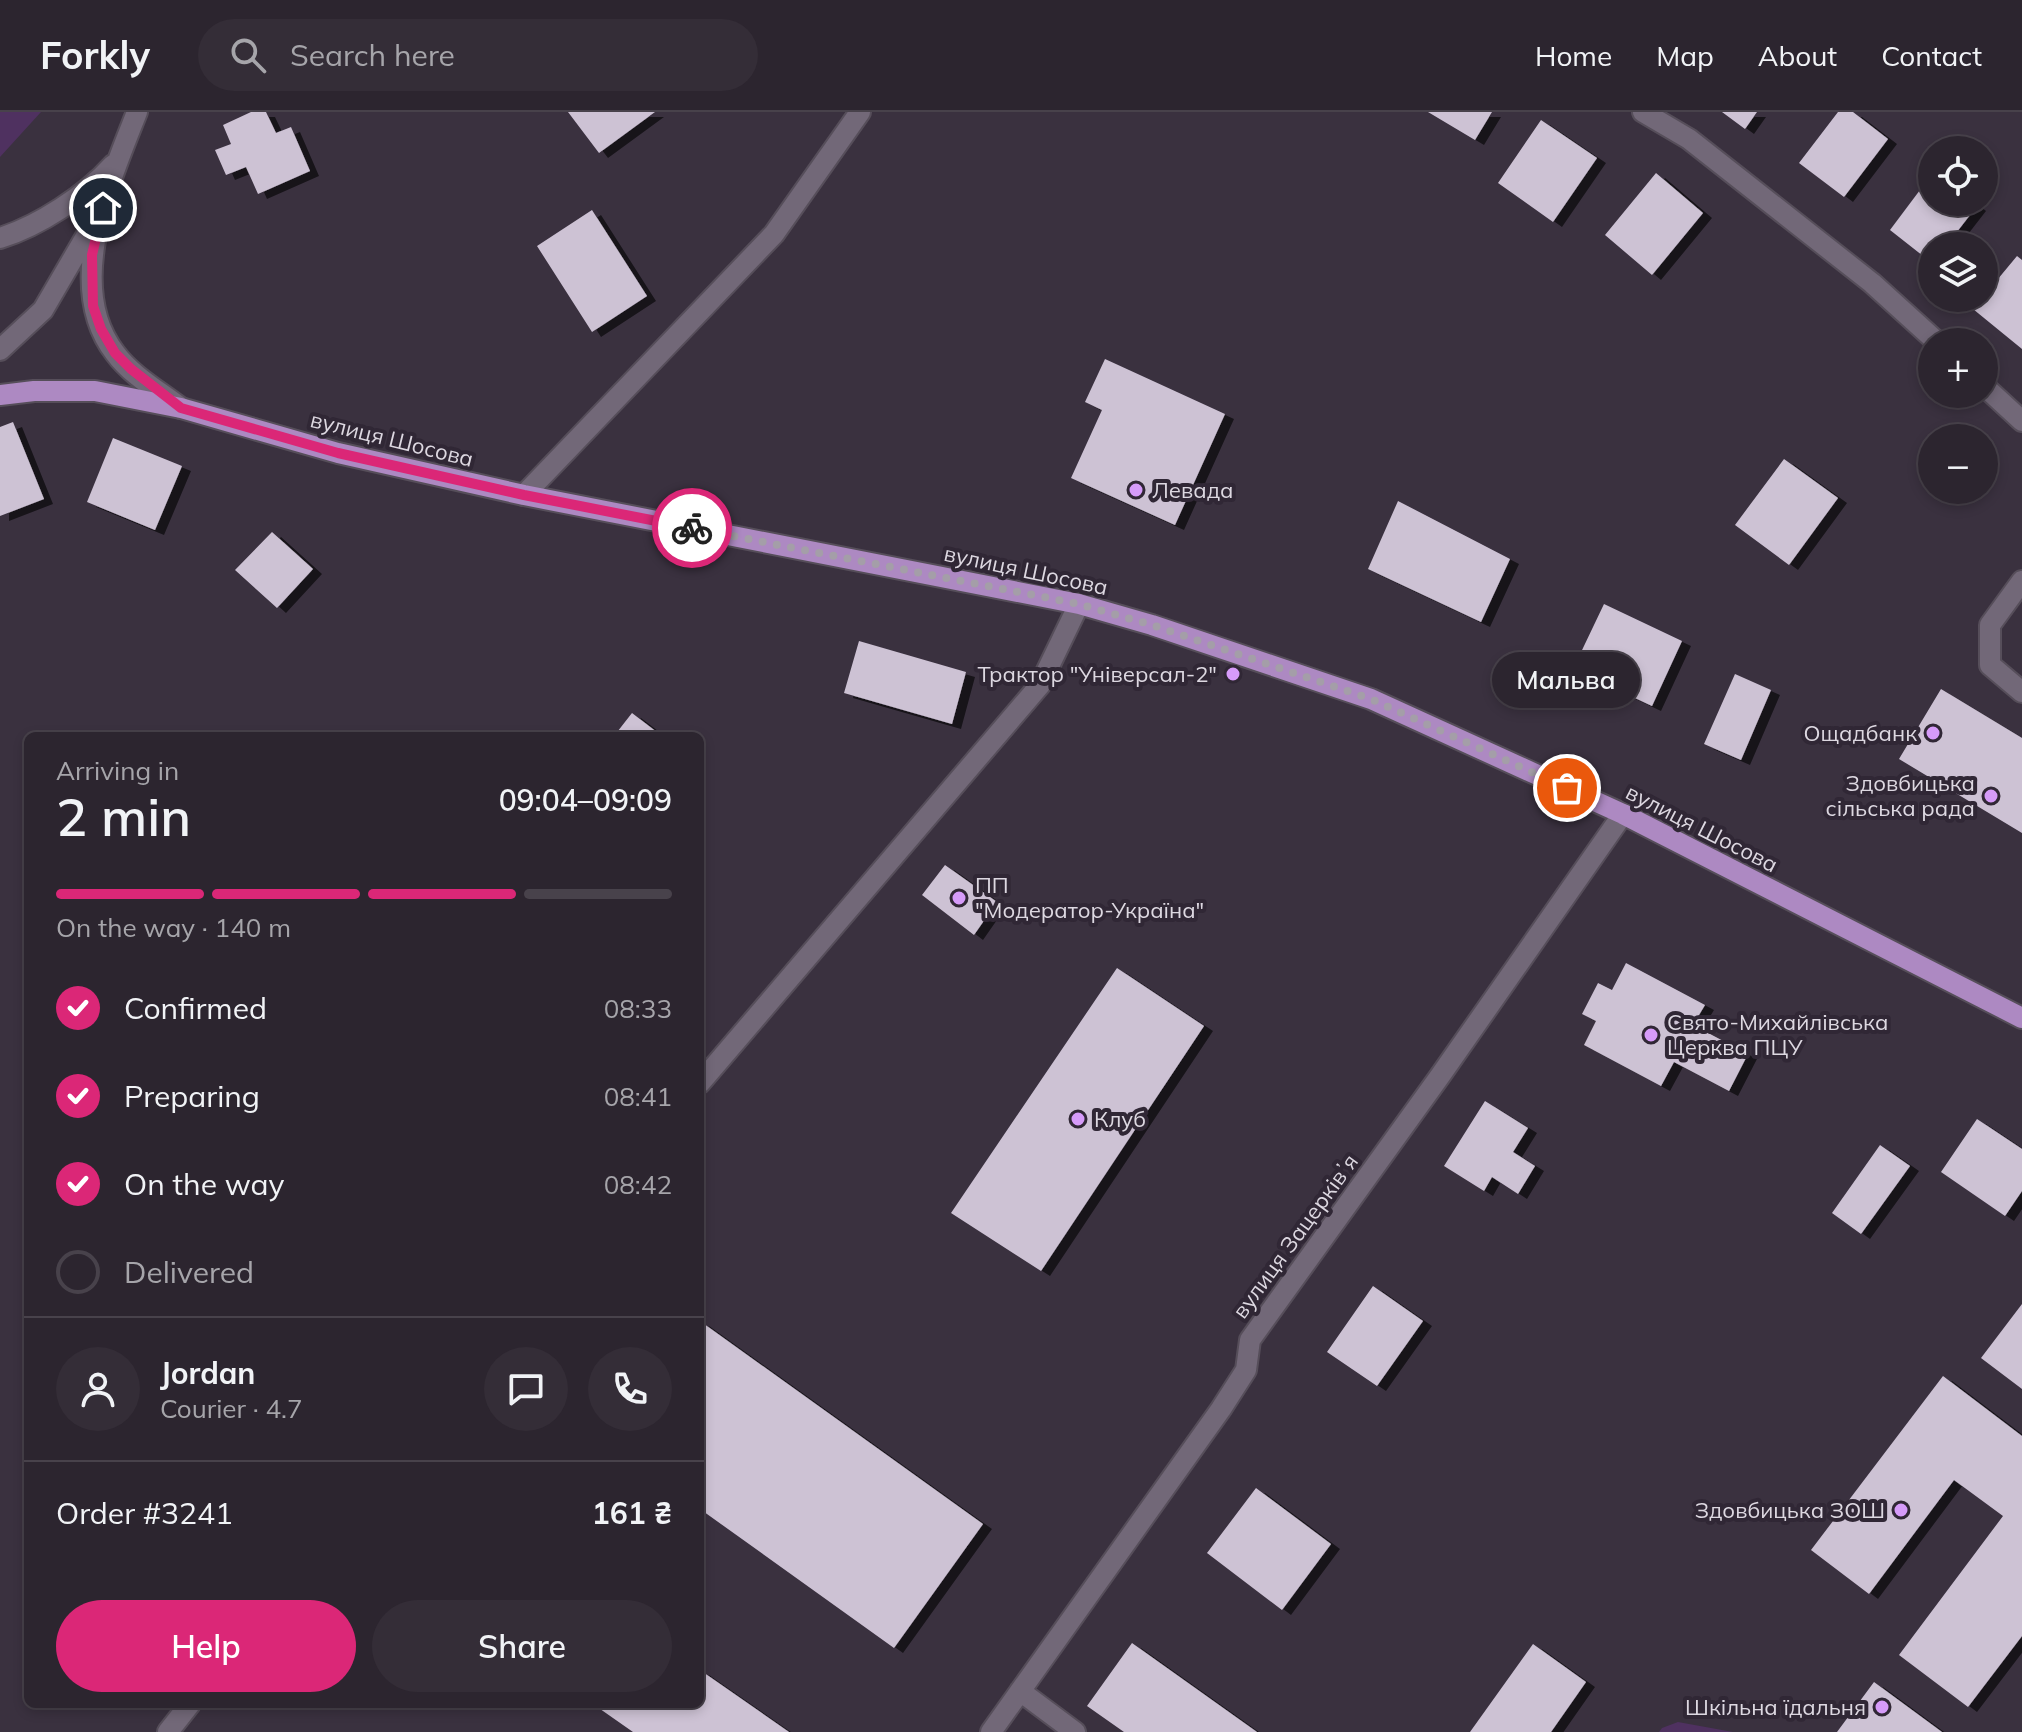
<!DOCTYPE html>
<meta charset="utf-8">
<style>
:root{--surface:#2c252f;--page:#342d37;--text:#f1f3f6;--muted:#a6a5aa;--line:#48424b;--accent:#db2777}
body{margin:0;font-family:Mulish,sans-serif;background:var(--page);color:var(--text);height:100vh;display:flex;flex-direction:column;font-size:30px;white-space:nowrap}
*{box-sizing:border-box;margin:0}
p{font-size:26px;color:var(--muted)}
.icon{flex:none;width:44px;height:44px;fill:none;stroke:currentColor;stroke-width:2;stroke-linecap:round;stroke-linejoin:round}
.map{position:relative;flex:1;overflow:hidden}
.sheet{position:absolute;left:24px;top:620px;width:680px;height:976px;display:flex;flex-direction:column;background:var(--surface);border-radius:12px;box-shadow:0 4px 12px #0003,0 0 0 2px var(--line)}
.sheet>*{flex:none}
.buttons{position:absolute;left:1918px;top:24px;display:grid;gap:16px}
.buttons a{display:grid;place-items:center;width:80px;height:80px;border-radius:50%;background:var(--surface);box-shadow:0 4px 12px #0003,0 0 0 2px var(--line);font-size:40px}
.pin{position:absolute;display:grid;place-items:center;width:68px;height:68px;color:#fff;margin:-34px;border:4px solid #fff;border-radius:50%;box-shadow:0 2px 8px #0007}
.courier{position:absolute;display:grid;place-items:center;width:80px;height:80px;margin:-40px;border:6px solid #db2777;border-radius:50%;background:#fff;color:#222;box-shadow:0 2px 10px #0007}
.bubble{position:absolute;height:56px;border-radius:28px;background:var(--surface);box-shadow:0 4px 12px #0003,0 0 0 2px var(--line);font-size:26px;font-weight:600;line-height:56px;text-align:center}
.head em{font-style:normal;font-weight:600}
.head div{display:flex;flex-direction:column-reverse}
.head{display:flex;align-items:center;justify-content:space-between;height:136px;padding:0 32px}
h1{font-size:52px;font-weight:600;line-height:60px}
.bar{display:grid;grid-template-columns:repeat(4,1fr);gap:12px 8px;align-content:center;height:96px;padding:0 32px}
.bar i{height:10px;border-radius:6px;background:var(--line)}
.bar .current{background:var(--accent)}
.bar p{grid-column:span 4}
.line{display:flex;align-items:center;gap:20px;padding:0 32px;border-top:2px solid var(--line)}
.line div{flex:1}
.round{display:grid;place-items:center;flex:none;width:84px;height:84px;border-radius:42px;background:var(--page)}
ol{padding:0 32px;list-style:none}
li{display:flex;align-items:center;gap:24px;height:88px}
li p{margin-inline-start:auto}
li .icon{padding:8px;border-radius:50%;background:var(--accent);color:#fff;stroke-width:4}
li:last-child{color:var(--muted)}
li i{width:44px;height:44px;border:4px solid var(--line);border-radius:50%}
.primary-button{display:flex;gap:16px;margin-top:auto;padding:16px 32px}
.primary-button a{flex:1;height:92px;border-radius:48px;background:var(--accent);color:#fff;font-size:32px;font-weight:600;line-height:92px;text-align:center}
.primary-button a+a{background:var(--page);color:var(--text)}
header{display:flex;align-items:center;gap:48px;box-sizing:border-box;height:112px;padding:0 40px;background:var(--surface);border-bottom:2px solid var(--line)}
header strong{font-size:38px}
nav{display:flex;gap:44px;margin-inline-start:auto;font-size:28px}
.search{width:560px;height:72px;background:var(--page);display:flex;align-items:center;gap:20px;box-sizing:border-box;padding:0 28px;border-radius:44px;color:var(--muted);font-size:30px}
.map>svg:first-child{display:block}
</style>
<header>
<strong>Forkly</strong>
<div class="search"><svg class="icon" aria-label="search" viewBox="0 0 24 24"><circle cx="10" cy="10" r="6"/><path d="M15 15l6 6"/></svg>Search here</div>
<nav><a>Home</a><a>Map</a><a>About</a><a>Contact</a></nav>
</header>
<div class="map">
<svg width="2022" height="1620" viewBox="0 0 2022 1620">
<defs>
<filter id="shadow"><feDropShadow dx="9" dy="5" stdDeviation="0" flood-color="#0009"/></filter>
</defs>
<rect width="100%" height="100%" fill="#3a313f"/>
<path fill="#4f3160" d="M 0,0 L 41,0 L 0,45 Z
M 1678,1610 L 1733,1620 L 1659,1620 L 1662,1616 Z"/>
<path fill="#cdc2d4" filter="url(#shadow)" d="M 251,0 L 266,0 L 276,21 L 291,15 L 310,59 L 258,82 L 246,55 L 226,63 L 215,38 L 231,32 L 223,13 Z
M 568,0 L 655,0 L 599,41 Z
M 1428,0 L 1492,0 L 1475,28 Z
M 1722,0 L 1757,0 L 1745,17 Z
M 1838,0 L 1853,0 L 1888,27 L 1844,85 L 1799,51 Z
M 1541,8 L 1597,46 L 1553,110 L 1498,71 Z
M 1656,61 L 1703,101 L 1652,163 L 1605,123 Z
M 1932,62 L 1932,90 L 1972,90 L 1977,94 L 1946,134 L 1932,134 L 1932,151 L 1890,118 Z
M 592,98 L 647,184 L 592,220 L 537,134 Z
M 2017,144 L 2022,148 L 2022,237 L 1973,197 Z
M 1105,247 L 1225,302 L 1175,413 L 1071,366 L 1102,298 L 1085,290 Z
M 13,310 L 44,387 L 0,404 L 0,315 Z
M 113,326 L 182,354 L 155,418 L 87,390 Z
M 1784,347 L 1838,386 L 1789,453 L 1735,413 Z
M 1398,389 L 1510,447 L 1481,510 L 1368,457 Z
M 272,420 L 313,457 L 277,496 L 235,458 Z
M 1604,492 L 1682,529 L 1652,594 L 1573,557 Z
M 859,529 L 966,560 L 952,612 L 844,581 Z
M 1735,562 L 1771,578 L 1741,648 L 1704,632 Z
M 1941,577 L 2022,626 L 2022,721 L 1899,647 Z
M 632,601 L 662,624 L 614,624 Z
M 945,753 L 997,790 L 974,823 L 922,783 Z
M 1626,851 L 1705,893 L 1693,913 L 1748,942 L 1729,979 L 1674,950 L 1661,974 L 1584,933 L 1596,909 L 1582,902 L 1598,871 L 1612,878 Z
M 1117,856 L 1204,914 L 1041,1159 L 951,1101 Z
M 1485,989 L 1528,1016 L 1513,1040 L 1535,1054 L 1518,1082 L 1492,1065 L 1484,1079 L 1444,1054 Z
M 1977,1007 L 2022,1037 L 2022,1079 L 2005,1104 L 1941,1060 Z
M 1880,1033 L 1910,1054 L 1861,1122 L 1832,1101 Z
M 1373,1174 L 1423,1209 L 1377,1274 L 1327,1240 Z
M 2022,1192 L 2022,1277 L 1981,1246 Z
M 700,1209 L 983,1412 L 894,1536 L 700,1397 Z
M 1943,1264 L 2022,1324 L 2022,1524 L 1968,1595 L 1899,1543 L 2003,1404 L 1954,1368 L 1869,1482 L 1811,1438 Z
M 1256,1376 L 1331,1432 L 1282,1498 L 1207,1441 Z
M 1132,1531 L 1257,1620 L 1124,1620 L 1087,1594 Z
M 1533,1532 L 1586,1570 L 1551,1620 L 1470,1620 Z
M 700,1558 L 789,1620 L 633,1620 L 593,1592 L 700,1592 Z
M 1874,1570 L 1942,1620 L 1837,1620 Z"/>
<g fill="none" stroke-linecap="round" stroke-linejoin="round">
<defs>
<path id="minor" d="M 137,0 C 110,69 63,174 115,241 C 131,263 159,279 181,296
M 1643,0 L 1689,27 L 1872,171 L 1937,230
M 0,126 C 39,114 86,83 113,53
M 0,238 L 43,198 L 92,114
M 1984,274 L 2022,309
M 524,383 L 774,122 L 860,0
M 2022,469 L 1990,513 L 1990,553 L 2022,580
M 700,971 L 1040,573 L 1079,492
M 1020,1579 L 1075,1620
M 168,1620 L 190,1592
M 991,1620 L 1221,1297 L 1246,1258 L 1250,1228 L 1440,964 L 1623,702"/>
<path id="major" d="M 0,283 L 34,279 L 95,279 L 181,296 L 338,341 L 524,383 L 1079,492 L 1152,513 L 1371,587 L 1623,702 L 2022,906"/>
</defs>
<use href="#minor" stroke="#564e5a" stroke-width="24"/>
<use href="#major" stroke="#564e5a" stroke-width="24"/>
<use href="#minor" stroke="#726878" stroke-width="20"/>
<use href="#major" stroke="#ad89c2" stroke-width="20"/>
</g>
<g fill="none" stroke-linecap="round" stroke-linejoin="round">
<path stroke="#a49ea8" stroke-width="8" stroke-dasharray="0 14.4" d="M 692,416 L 1079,492 L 1152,513 L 1371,587 L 1567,676"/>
<path stroke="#db2777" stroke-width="10" d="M 103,96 L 92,143 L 93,194 L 101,217 L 115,241 L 131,257 L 181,296 L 338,341 L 524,383 L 692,416"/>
</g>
<g fill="#d69bf9" stroke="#302735" stroke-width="3">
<circle cx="1136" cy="378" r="8"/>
<circle cx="1233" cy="562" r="8"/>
<circle cx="1933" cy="621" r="8"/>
<circle cx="1991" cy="684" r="8"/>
<circle cx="959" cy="786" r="8"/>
<circle cx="1651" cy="923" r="8"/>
<circle cx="1078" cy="1007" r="8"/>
<circle cx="1901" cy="1398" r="8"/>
<circle cx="1882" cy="1595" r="8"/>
</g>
<g text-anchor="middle" stroke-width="8" stroke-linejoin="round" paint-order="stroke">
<g font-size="22" fill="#ddd8e1" stroke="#302735">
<text transform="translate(392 327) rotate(14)" y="8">вулиця Шосова</text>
<text transform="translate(1026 458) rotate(12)" y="8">вулиця Шосова</text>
<text transform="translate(1702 716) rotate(27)" y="8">вулиця Шосова</text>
<text transform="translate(1295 1124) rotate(-54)" y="8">вулиця Зацерківʼя</text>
</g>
<g font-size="22" fill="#ddd8e1" stroke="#302735" text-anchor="end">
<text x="1152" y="386" text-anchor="start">Левада</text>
<text x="1217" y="570">Трактор "Універсал-2"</text>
<text x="1917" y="629">Ощадбанк</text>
<text x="1975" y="679">Здовбицька<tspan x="1975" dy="25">сільська рада</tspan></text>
<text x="975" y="781" text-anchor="start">ПП<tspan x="975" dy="25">"Модератор-Україна"</tspan></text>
<text x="1667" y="918" text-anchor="start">Свято-Михайлівська<tspan x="1667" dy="25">Церква ПЦУ</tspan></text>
<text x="1094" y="1015" text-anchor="start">Клуб</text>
<text x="1885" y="1406">Здовбицька ЗОШ</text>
<text x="1866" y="1603">Шкільна їдальня</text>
</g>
</g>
</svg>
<div class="buttons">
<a><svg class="icon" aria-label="locate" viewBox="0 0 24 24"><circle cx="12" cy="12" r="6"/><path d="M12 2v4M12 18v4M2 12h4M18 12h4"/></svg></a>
<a><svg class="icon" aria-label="layers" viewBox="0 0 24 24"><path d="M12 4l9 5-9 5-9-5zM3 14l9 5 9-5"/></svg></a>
<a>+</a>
<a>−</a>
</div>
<div class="pin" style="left:1567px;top:676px;background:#ea580c"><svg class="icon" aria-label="bag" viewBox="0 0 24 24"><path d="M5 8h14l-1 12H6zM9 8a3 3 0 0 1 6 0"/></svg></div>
<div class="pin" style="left:103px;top:96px;background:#1f2937"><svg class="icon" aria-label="home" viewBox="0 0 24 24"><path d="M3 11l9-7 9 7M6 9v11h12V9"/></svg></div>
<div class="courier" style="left:692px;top:416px"><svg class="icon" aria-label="bike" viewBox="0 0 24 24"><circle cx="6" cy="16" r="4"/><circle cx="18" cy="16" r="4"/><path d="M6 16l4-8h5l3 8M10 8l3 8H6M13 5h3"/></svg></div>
<div class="bubble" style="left:1492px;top:540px;width:148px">Мальва</div>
<section class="sheet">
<div class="head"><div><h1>2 min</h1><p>Arriving in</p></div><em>09:04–09:09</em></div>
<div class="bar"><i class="current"></i><i class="current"></i><i class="current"></i><i></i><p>On the way · 140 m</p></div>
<ol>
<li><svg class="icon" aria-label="check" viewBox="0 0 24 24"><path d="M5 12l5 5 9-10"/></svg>Confirmed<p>08:33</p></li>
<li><svg class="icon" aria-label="check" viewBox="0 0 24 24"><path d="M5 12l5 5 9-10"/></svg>Preparing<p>08:41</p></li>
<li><svg class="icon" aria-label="check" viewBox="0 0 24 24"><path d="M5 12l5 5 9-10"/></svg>On the way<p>08:42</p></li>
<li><i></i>Delivered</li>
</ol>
<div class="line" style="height:144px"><a class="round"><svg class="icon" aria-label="person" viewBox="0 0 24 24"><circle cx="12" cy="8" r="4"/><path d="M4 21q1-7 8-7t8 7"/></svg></a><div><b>Jordan</b><p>Courier · 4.7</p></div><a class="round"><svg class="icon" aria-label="chat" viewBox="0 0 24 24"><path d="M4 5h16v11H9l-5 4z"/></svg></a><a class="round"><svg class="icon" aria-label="phone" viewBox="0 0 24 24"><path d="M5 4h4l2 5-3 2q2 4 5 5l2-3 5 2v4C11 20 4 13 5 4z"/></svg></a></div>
<div class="line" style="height:104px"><div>Order #3241</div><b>161 ₴</b></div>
<div class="primary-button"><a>Help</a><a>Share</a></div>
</section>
</div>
